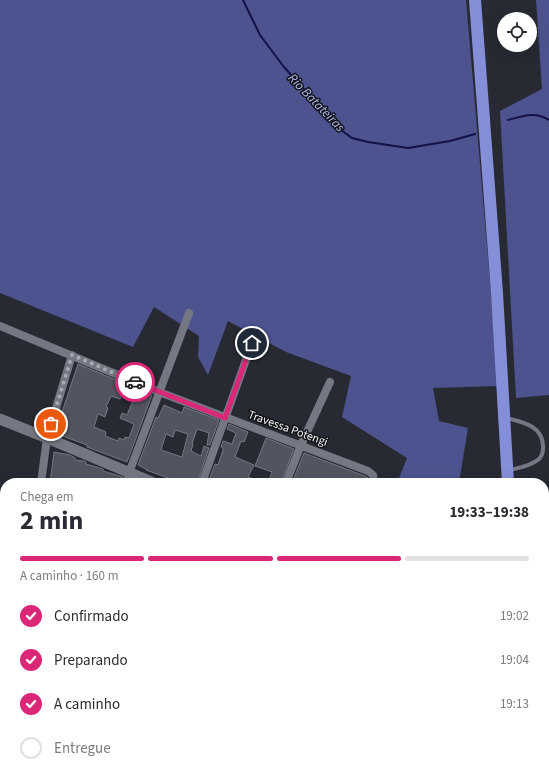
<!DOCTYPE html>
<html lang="pt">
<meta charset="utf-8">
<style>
:root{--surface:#fff;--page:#f2f2f3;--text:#2b2b33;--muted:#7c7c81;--line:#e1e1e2;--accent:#db2777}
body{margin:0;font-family:"Source Sans 3",sans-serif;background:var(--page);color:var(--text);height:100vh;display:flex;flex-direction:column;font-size:15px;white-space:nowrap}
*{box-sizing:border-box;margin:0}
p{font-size:13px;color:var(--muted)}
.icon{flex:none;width:22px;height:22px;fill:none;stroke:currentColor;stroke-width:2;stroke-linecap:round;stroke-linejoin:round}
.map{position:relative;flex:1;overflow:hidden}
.panel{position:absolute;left:0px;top:478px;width:549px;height:300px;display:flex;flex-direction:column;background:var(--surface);border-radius:16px 16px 0 0;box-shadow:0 4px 16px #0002}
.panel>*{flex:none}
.fabs{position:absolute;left:497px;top:12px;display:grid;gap:8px}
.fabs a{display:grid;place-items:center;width:40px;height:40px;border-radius:50%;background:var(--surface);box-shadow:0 4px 16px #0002;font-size:20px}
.pin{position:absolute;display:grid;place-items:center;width:34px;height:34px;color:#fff;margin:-17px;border:2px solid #fff;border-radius:50%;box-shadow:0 1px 4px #0007}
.courier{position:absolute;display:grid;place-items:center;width:40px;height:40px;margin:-20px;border:3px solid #db2777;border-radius:50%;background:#fff;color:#222;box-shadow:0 1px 5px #0007}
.overview em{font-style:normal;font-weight:700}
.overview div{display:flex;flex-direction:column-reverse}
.overview{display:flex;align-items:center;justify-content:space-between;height:68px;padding:0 20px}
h1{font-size:26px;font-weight:700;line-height:30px}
.bar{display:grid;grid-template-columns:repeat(4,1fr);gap:6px 4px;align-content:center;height:48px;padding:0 20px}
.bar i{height:5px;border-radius:3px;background:var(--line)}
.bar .on{background:var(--accent)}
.bar p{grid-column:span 4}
ol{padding:0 20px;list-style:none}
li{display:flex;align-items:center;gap:12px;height:44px}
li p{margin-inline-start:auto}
li .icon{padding:4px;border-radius:50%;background:var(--accent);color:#fff;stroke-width:4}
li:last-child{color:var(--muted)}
li i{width:22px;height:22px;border:2px solid var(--line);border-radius:50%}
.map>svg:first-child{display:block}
</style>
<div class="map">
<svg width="549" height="778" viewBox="0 0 549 778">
<rect width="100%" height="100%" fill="#282a33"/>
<path fill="#4c538e" d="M 0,0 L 466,0 L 499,386 L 433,388 L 439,421 L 468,428 L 459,483 L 397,483 L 407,458 L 342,417 L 351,376 L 286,352 L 228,321 L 208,375 L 198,357 L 199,336 L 154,307 L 133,347 L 0,293 Z
M 536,0 L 549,0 L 549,395 L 516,398 L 500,111 L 542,89 Z"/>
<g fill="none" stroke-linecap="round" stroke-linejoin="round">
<path stroke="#141147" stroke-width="2" d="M 243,0 L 260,35 L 284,67 L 335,124 L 345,133 L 352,138 L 368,142 L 408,148 L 450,141 L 475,134
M 508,120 C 523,116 535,111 549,120"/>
</g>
<path fill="#52545f" stroke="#757783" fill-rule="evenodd" d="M 78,364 L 152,395 L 127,462 L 87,447 L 87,445 L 57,434 L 62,419 L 60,418 ZM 123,392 L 135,396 L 127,415 L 122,413 L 120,418 L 134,424 L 129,438 L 125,437 L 124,440 L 119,438 L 118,441 L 105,436 L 106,432 L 94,427 L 98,414 L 105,417 L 108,408 L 106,407 L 111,396 L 120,399 Z
M 164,405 L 182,413 L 184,407 L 219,420 L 210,445 L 207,445 L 209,433 L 197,429 L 192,444 L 193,444 L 191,451 L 201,456 L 204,446 L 209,448 L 197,483 L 182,483 L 146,470 L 146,469 L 138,465 L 156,417 L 158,418 ZM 175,430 L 188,434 L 182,457 L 161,450 L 166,434 L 173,437 Z
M 229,424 L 248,432 L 244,442 L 241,441 L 235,457 L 254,465 L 248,477 L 263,483 L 208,483 L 215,464 L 218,465 L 223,450 L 223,448 L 221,447 L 223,441 L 232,444 L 236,433 L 227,429 Z
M 266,438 L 294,449 L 281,483 L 268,483 L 272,472 L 255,466 Z
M 54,452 L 70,455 L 75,458 L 75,460 L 84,461 L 86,462 L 86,464 L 103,469 L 103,471 L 123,477 L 122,483 L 87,483 L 63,478 L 62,483 L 50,483 Z
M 304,453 L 365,476 L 368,478 L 368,483 L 296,483 L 297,479 L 294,478 Z"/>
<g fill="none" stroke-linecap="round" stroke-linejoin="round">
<path stroke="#757783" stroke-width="4" d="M 506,418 C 523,422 544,426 543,448 C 543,452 542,456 539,459 C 531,466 519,468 510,470"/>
<path stroke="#757783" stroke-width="8" d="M 0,326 L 159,392 L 368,471 L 373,475 L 374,483
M 41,483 L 47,438 L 72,355
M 127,483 L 129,473 L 189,313
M 202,483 L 252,343
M 286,483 L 301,445 L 330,382
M 544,521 L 549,519
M 0,578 L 5,578
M 544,587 L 549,585
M 544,653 L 549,651
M 0,663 L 5,663
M 544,720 L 549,718
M 233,773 L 283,778
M 428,773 L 429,778
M 486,773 L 488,778
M 1,778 L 5,746
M 84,778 L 85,773
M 400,778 L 400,773"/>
<path stroke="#757783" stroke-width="11" d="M 0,419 L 47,438 L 154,483"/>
<path stroke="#858ed8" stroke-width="12" d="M 475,0 L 497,293 L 508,483
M 517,778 L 518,773"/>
</g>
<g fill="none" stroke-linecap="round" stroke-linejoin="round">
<path stroke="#a9abb2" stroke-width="4" stroke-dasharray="0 7.2" d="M 51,424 L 72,355 L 135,382"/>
<path stroke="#db2777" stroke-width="5" d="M 135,382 L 225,418 L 252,343"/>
</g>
<g text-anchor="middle" stroke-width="3" stroke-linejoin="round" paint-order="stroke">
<g font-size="12" fill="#eff1f7" stroke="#121317">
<text transform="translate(288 428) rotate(20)" y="4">Travessa Potengi</text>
</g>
<g font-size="13" font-style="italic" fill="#b7c0f5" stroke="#121317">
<text transform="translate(317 102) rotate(46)" y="5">Rio Batateiras</text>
</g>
</g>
</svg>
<div class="fabs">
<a><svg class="icon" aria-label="locate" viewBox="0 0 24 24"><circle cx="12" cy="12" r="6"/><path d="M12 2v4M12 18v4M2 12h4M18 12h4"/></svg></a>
</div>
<div class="pin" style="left:51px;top:424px;background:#ea580c"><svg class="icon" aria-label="bag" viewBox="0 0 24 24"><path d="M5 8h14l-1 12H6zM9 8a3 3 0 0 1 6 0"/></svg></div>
<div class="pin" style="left:252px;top:343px;background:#1f2937"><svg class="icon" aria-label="home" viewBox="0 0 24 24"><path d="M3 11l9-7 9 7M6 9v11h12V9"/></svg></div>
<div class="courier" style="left:135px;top:382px"><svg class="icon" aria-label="car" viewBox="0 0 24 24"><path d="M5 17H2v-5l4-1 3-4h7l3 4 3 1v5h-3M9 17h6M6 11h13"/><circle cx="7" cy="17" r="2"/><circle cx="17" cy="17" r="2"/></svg></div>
<section class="panel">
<div class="overview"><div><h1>2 min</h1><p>Chega em</p></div><em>19:33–19:38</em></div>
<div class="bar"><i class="on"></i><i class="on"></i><i class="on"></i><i></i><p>A caminho · 160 m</p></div>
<ol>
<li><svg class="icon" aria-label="check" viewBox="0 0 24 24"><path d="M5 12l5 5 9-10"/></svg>Confirmado<p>19:02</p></li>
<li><svg class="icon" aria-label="check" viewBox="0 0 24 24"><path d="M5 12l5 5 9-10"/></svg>Preparando<p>19:04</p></li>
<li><svg class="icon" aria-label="check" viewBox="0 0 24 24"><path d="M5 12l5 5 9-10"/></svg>A caminho<p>19:13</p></li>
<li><i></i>Entregue</li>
</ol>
</section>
</div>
